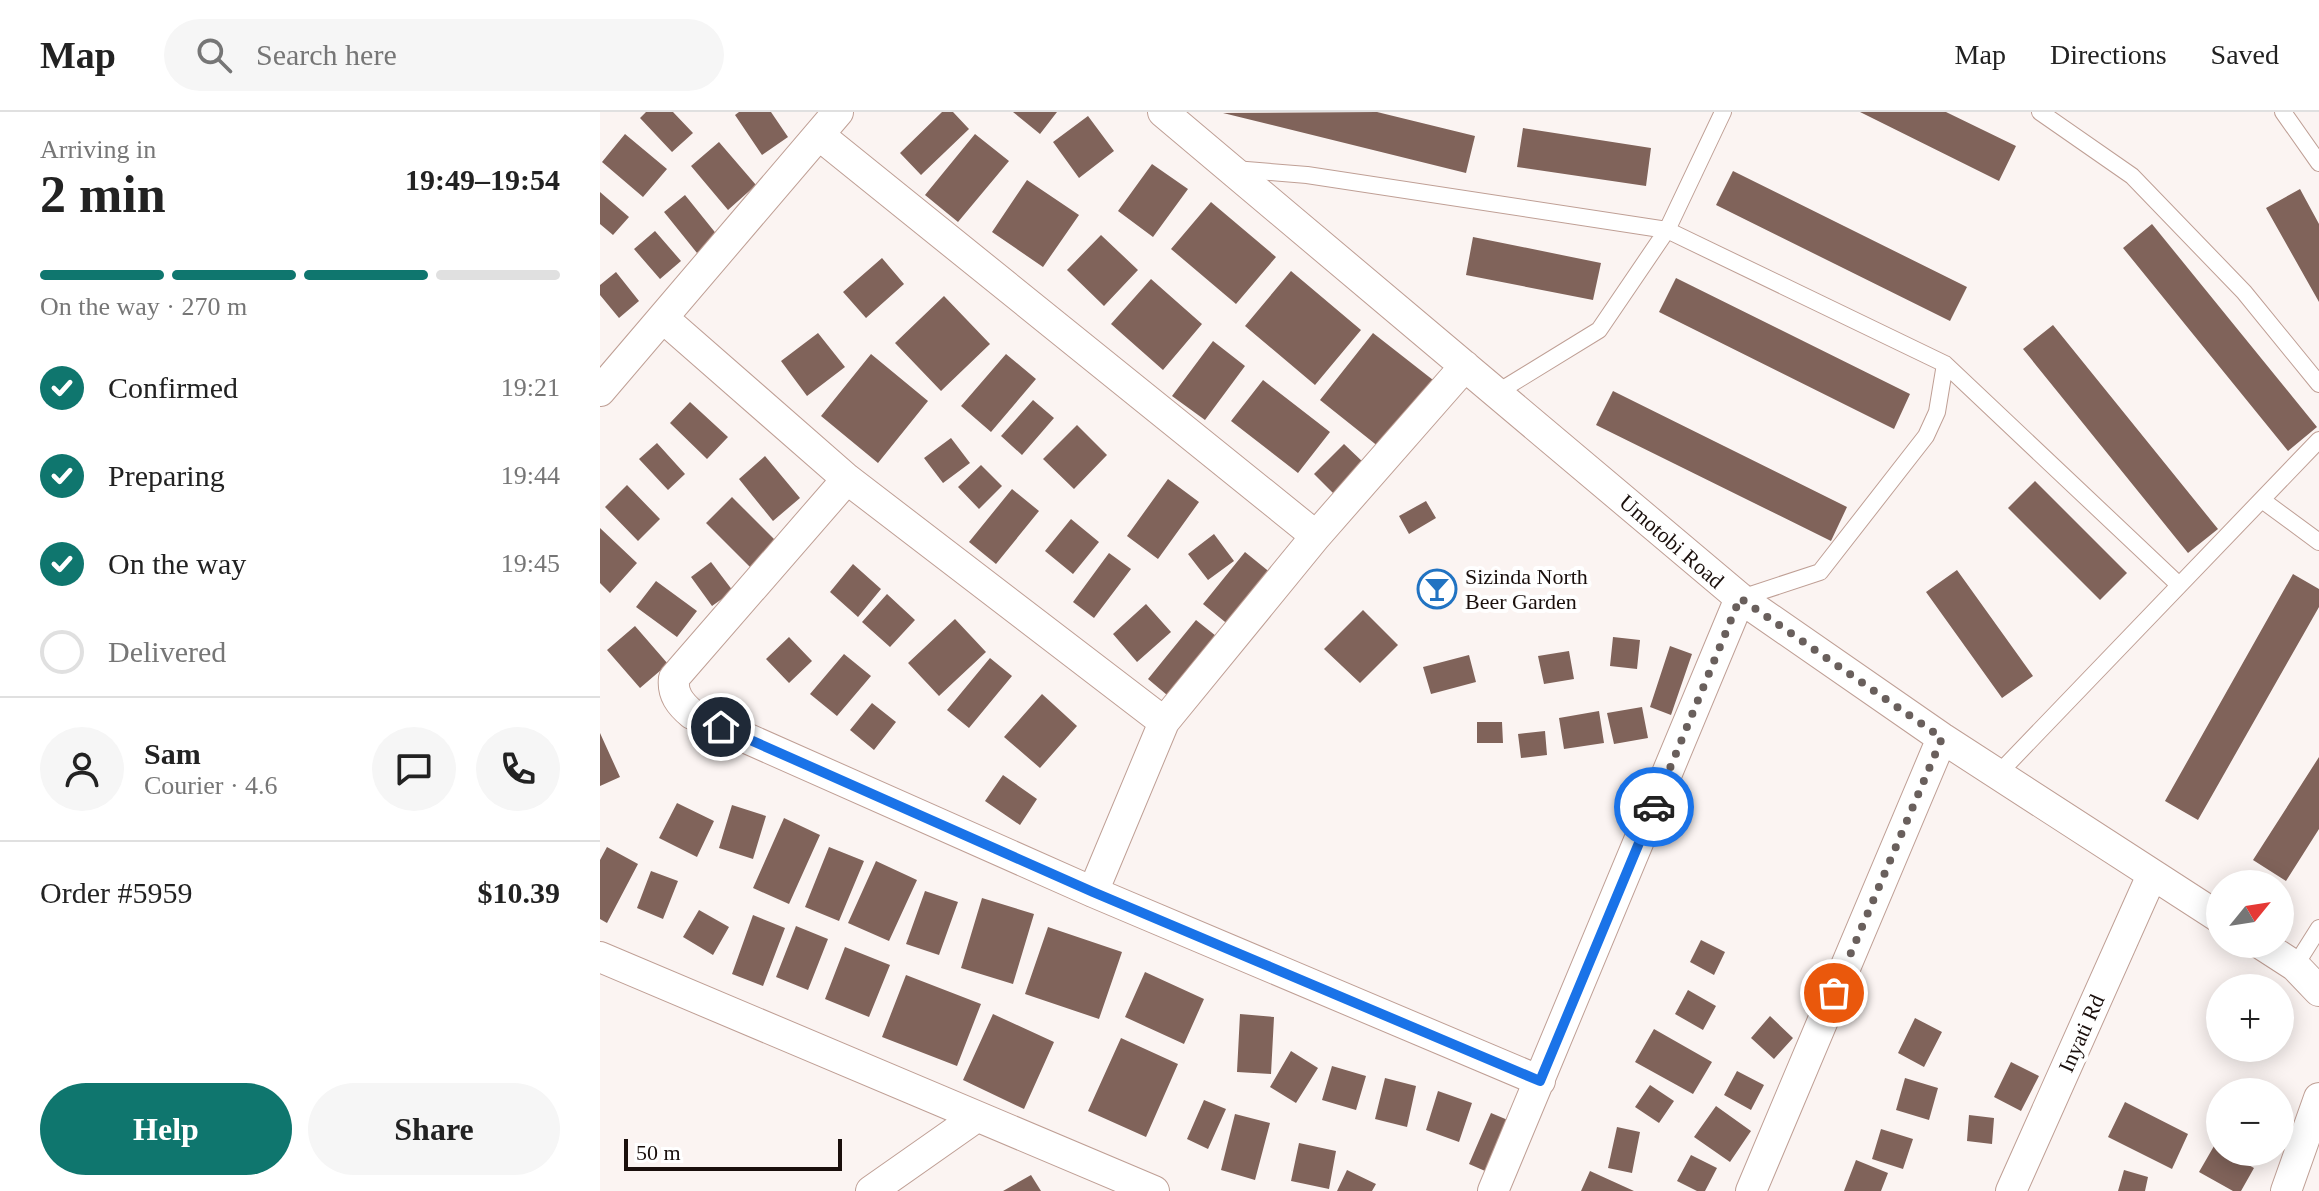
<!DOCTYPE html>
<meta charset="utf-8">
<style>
:root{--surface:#fff;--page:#f6f6f6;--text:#222;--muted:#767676;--line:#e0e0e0;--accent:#0f766e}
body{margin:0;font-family:"Times New Roman",serif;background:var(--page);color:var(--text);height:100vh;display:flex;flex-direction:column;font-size:30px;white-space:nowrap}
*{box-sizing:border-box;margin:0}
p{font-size:26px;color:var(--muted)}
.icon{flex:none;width:44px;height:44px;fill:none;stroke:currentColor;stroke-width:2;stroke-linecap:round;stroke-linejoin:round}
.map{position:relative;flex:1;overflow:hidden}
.details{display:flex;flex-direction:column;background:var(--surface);width:600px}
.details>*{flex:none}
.needle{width:52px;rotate:60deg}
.controls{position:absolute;left:1606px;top:758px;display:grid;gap:16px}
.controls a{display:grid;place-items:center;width:88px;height:88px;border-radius:50%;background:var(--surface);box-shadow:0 4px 20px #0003;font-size:40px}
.scale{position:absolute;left:24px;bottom:20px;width:218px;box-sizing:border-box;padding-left:8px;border:4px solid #1a0f0c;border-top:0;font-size:22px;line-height:28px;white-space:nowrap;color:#1a0f0c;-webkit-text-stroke:6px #fff;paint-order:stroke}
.pin{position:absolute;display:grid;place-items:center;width:68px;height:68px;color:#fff;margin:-34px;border:4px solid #fff;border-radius:50%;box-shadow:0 2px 8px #0007}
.courier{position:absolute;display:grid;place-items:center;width:80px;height:80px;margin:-40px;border:6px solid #1a73e8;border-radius:50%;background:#fff;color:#222;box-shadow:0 2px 10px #0007}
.summary em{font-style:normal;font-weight:700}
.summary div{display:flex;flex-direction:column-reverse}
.summary{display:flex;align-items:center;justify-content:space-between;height:136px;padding:0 40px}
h1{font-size:52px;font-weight:700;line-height:60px}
.bar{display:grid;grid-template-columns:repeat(4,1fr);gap:12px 8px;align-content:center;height:96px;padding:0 40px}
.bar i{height:10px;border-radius:6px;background:var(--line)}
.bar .on{background:var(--accent)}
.bar p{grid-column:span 4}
.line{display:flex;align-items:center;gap:20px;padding:0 40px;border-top:2px solid var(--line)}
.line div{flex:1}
.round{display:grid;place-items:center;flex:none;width:84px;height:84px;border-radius:42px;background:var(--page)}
ol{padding:0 40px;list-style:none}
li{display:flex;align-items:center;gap:24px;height:88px}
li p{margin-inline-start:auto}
li .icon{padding:8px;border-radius:50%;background:var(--accent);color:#fff;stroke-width:4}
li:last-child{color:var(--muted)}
li i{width:44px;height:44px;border:4px solid var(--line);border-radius:50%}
.button{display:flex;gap:16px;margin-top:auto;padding:16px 40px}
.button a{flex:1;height:92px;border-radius:48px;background:var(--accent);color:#fff;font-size:32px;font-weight:700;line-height:92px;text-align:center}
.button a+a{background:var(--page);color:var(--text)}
header{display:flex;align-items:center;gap:48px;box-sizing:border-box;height:112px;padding:0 40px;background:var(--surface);border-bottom:2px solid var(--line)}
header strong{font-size:38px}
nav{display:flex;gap:44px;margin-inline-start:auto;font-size:28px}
.search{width:560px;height:72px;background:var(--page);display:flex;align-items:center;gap:20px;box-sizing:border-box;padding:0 28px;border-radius:44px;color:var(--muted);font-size:30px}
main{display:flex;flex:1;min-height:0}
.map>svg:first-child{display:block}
</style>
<header>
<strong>Map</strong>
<div class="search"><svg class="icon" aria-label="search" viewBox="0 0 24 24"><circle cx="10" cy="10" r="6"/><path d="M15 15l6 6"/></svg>Search here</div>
<nav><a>Map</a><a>Directions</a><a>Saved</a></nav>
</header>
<main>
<section class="details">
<div class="summary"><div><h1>2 min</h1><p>Arriving in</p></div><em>19:49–19:54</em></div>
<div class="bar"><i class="on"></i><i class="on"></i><i class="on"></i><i></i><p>On the way · 270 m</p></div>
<ol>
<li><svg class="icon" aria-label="check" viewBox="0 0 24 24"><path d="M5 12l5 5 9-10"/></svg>Confirmed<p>19:21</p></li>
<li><svg class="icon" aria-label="check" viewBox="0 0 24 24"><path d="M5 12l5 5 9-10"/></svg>Preparing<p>19:44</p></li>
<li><svg class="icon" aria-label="check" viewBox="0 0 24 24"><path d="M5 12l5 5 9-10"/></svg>On the way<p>19:45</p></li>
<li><i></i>Delivered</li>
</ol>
<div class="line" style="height:144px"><a class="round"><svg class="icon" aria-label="person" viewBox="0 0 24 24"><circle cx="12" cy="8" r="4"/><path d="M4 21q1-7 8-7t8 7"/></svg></a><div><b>Sam</b><p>Courier · 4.6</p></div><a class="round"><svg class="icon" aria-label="chat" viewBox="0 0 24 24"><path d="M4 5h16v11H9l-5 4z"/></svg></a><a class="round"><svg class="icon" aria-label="phone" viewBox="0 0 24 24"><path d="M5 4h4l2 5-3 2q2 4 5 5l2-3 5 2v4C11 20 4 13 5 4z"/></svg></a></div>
<div class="line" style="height:104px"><div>Order #5959</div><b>$10.39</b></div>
<div class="button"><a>Help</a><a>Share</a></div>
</section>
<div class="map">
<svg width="1719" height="1079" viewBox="0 0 1719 1079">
<rect width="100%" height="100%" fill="#fbf4f2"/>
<path fill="#80635a" d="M 46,0 L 73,0 L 93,21 L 72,40 L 40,6 Z
M 139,0 L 171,0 L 188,25 L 162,43 L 135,3 Z
M 342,0 L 353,0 L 369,17 L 321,63 L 300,41 Z
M 413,0 L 457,0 L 440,22 Z
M 777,0 L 875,24 L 866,61 L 623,1 Z
M 1260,0 L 1346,0 L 1416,34 L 1399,69 Z
M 488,4 L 514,39 L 479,66 L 453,30 Z
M 923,16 L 1051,36 L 1046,74 L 917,55 Z
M 25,22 L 67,57 L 43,85 L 2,50 Z
M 375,22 L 409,49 L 358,110 L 325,83 Z
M 119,30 L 156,73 L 128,98 L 91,54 Z
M 552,52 L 588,77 L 553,125 L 518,99 Z
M 1133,59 L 1367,175 L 1350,209 L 1116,93 Z
M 427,68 L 479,103 L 443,155 L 392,120 Z
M 1700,77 L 1719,112 L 1719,190 L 1666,96 Z
M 0,80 L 29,105 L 13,123 L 0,112 Z
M 85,83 L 118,124 L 97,141 L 64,100 Z
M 611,90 L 676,145 L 636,192 L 571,137 Z
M 1552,112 L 1717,315 L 1688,339 L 1523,136 Z
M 55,119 L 81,149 L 60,167 L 34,137 Z
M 501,123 L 538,158 L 504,194 L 467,158 Z
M 873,125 L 1001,151 L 993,188 L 866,163 Z
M 282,146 L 304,172 L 266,206 L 243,180 Z
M 691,159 L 761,218 L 715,273 L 645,214 Z
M 16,160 L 39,189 L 19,206 L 0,183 L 0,173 Z
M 1076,166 L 1310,282 L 1294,317 L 1059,200 Z
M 551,167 L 602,212 L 563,258 L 511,212 Z
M 344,184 L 390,232 L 341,279 L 295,231 Z
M 1453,213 L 1618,417 L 1588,441 L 1423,237 Z
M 218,221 L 245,255 L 207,284 L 181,249 Z
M 773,221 L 833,268 L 779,335 L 720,288 Z
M 613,229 L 645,254 L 605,308 L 572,284 Z
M 271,242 L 328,289 L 278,351 L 221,304 Z
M 406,242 L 436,267 L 391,320 L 361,294 Z
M 663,268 L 730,320 L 698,361 L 631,309 Z
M 1013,279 L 1247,395 L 1231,429 L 996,313 Z
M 433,288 L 454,306 L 422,343 L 401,324 Z
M 90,290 L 128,325 L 107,347 L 70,311 Z
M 477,313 L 507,343 L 474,377 L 443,347 Z
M 351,326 L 370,351 L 343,371 L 324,346 Z
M 57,331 L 85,362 L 68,378 L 39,347 Z
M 744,332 L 765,352 L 735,383 L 714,362 Z
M 165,344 L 200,386 L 173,409 L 139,367 Z
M 381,353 L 402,374 L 379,397 L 358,375 Z
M 568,367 L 599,390 L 558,447 L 527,424 Z
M 1435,369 L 1527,461 L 1500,488 L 1408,396 Z
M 27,373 L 60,407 L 38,429 L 5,395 Z
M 412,377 L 439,399 L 396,452 L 369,430 Z
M 132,385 L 179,432 L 153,458 L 106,411 Z
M 826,389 L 836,406 L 809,422 L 799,404 Z
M 471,407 L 499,430 L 473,462 L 445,439 Z
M 0,416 L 37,451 L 10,481 L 0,471 Z
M 614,422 L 634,449 L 608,468 L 588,442 Z
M 645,440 L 672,462 L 630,514 L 603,492 Z
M 509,441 L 531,457 L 494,506 L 473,490 Z
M 111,450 L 133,479 L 112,494 L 91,465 Z
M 253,452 L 281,477 L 258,505 L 230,480 Z
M 1357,458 L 1433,564 L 1402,586 L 1326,480 Z
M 1693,462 L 1719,477 L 1719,495 L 1598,708 L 1565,689 Z
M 56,469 L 97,499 L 77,525 L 36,495 Z
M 287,482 L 315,508 L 290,535 L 262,510 Z
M 546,492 L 571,520 L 537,550 L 513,522 Z
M 763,498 L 798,533 L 760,571 L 724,537 Z
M 355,507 L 386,540 L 339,584 L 308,551 Z
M 596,508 L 621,528 L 573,588 L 548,567 Z
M 35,514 L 68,552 L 40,576 L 7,538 Z
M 189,525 L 212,549 L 189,571 L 166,547 Z
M 1013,525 L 1040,528 L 1037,557 L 1010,554 Z
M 1070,534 L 1092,542 L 1071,603 L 1050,595 Z
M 969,539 L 974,567 L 944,572 L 938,544 Z
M 244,542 L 271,564 L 237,604 L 210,582 Z
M 869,543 L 876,570 L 831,582 L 823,555 Z
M 390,546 L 412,564 L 369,616 L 347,598 Z
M 442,582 L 477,614 L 440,656 L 404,625 Z
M 272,591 L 296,610 L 274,638 L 250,618 Z
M 1042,595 L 1048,626 L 1014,632 L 1007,601 Z
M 999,599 L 1004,631 L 964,637 L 959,606 Z
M 877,610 L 902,610 L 903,631 L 877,631 Z
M 945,619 L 947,643 L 921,646 L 918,622 Z
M 0,621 L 20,665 L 0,674 Z
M 1719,645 L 1719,717 L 1686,769 L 1653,748 Z
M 403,663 L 437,687 L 420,713 L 385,689 Z
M 77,691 L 114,709 L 97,745 L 59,726 Z
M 132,693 L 166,704 L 153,747 L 119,736 Z
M 184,706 L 220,723 L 189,792 L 153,776 Z
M 7,735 L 38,752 L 7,811 L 0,807 L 0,748 Z
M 229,735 L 264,749 L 239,809 L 205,795 Z
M 276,749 L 317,768 L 289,829 L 248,811 Z
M 51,759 L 78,769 L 63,807 L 37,796 Z
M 325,779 L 358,790 L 339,843 L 306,832 Z
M 382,786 L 434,802 L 413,872 L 361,856 Z
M 99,798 L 129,815 L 113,843 L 83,825 Z
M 153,803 L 185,816 L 163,874 L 132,862 Z
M 196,814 L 228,827 L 208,878 L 176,865 Z
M 448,815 L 522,840 L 499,907 L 425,882 Z
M 1101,828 L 1125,840 L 1114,863 L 1090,850 Z
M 245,835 L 290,853 L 269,905 L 225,887 Z
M 545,860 L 604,887 L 584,932 L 525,905 Z
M 306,863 L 381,892 L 357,954 L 282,925 Z
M 1088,878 L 1116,894 L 1103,918 L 1075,902 Z
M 393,902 L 454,930 L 424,997 L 363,968 Z
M 640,902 L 674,905 L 671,962 L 637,960 Z
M 1170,904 L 1193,926 L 1174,947 L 1151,926 Z
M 1315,906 L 1342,920 L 1324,955 L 1298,941 Z
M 1054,917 L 1112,950 L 1093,982 L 1035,950 Z
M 521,926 L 578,952 L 546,1025 L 488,999 Z
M 691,939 L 718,956 L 696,991 L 670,975 Z
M 1411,950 L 1439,964 L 1421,999 L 1394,985 Z
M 732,954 L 766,964 L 756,998 L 722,988 Z
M 1137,959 L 1164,973 L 1151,998 L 1124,983 Z
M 785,966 L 816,974 L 807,1015 L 775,1007 Z
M 1305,966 L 1338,976 L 1329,1008 L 1296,998 Z
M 1050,973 L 1074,989 L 1059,1011 L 1035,995 Z
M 838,979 L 872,991 L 859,1030 L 826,1018 Z
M 604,988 L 626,997 L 608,1037 L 587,1027 Z
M 1525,990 L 1588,1022 L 1572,1057 L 1508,1025 Z
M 1116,994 L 1151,1019 L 1130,1050 L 1094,1025 Z
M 891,1001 L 915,1011 L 892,1062 L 869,1052 Z
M 635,1002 L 670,1011 L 655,1068 L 621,1058 Z
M 1369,1003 L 1394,1006 L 1392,1032 L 1367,1029 Z
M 1017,1015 L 1040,1020 L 1032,1061 L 1008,1056 Z
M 1281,1017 L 1313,1027 L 1303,1057 L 1272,1047 Z
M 699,1031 L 736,1039 L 729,1077 L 691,1069 Z
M 1614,1034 L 1654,1056 L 1641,1079 L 1633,1079 L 1599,1060 Z
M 1091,1043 L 1117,1056 L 1105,1079 L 1097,1079 L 1077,1069 Z
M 1256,1048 L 1288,1061 L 1281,1079 L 1244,1079 Z
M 747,1058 L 776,1072 L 772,1079 L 737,1079 Z
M 1524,1058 L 1548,1065 L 1545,1079 L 1518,1079 Z
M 990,1059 L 1034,1079 L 981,1079 Z
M 431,1063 L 441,1079 L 403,1079 Z"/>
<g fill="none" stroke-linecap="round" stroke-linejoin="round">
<defs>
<path id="service" d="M 1440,0 L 1532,64 L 1644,180 L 1719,272
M 1683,0 L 1719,51
M 634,57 L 707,63 L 1067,118 L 1345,252 L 1578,472
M 898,280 L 999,218 L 1067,118 L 1123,0
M 1662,388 L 1719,430
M 1141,486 L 1220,460 L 1326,324 L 1337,300 L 1345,252
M 1398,662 L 1719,328
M 1695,854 L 1719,816"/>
<path id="minor" d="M 563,0 L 1140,486 L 1342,626 L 1620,806
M 219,23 L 716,424
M 63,206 L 247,367 L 564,610
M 0,279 L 238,0
M 247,367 L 74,566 C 72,582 80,592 92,602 L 493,780 L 940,969
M 493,780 L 564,610 L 716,424 L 865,254
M 1661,832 L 1695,854 L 1719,879
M 0,845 L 554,1079
M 271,1079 L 375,1006
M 893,1079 L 1140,486
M 1151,1079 L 1342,626
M 1411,1079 L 1552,763
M 1686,1079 L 1719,986"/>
</defs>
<use href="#service" stroke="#bf9f95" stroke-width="18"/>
<use href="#minor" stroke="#bf9f95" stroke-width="32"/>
<use href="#service" stroke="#fff" stroke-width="16"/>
<use href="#minor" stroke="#fff" stroke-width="30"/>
</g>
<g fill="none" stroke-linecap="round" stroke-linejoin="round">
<path stroke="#695f5c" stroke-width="8" stroke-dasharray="0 14.4" d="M 1054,695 L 1140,486 L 1342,626 L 1234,881"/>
<path stroke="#1a73e8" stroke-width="10" d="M 121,615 L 493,780 L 940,969 L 1054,695"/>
</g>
<defs>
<symbol id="bar-ring" viewBox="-11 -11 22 22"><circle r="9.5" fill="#fff" stroke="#2173c2" stroke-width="1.5"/><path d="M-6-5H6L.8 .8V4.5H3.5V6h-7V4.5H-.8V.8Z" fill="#2173c2"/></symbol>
</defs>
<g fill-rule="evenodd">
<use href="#bar-ring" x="815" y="455" width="44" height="44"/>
</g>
<g text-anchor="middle" stroke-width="8" stroke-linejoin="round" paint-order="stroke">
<g font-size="22" fill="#1a0f0c" stroke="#fff">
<text transform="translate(1072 429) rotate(41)" y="8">Umotobi Road</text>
<text transform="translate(1481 921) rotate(-66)" y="8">Inyati Rd</text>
</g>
<g font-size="22" fill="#1a0f0c" stroke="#fff" text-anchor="start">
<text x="865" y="472">Sizinda North<tspan x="865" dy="25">Beer Garden</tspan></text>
</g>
</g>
</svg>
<div class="controls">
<a><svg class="needle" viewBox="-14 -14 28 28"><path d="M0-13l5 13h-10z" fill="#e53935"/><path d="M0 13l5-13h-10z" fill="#767676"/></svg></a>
<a>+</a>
<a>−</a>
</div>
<div class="scale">50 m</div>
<div class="pin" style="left:1234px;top:881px;background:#ea580c"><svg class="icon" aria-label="bag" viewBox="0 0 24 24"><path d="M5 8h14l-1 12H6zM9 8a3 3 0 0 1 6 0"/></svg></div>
<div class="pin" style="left:121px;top:615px;background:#1f2937"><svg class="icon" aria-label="home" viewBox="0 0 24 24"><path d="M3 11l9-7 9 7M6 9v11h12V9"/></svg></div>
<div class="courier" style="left:1054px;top:695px"><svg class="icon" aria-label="car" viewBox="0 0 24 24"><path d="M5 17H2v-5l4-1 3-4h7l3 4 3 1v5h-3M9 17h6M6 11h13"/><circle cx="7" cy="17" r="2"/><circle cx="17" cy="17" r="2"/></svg></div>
</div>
</main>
